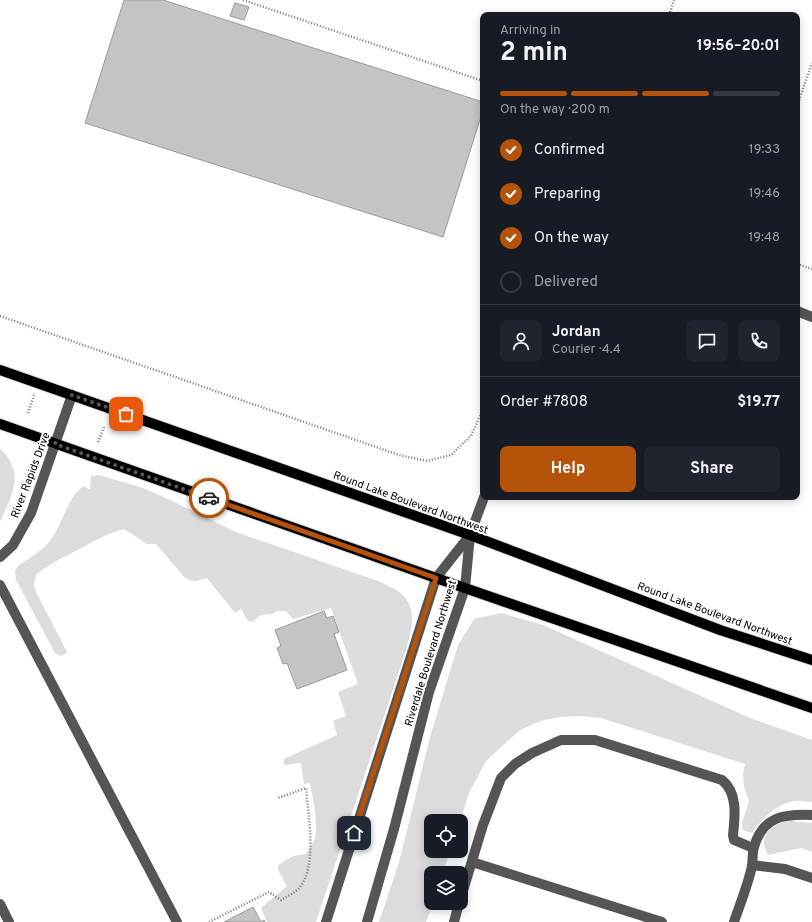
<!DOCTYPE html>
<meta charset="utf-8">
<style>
:root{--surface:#171b24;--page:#20242c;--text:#f1f3f6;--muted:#9ea1a6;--line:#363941;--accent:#b45309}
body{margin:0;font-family:Overpass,sans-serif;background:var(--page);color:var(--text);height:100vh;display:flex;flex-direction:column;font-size:15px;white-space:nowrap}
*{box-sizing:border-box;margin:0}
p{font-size:13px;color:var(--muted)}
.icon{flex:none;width:22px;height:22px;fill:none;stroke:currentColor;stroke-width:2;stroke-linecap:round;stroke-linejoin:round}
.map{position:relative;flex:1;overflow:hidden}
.side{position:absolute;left:480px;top:12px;width:320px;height:488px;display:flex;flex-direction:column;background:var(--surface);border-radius:8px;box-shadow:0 2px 10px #0003}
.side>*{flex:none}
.fabs{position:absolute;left:424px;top:814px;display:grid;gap:8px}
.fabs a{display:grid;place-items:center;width:44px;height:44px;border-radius:8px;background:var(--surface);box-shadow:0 2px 10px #0003;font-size:20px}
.pin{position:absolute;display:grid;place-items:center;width:34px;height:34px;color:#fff;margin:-17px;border-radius:8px;box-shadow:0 2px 6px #0006}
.courier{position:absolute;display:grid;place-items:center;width:40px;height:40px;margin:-20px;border:3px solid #b45309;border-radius:50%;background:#fff;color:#222;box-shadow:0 1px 5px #0007}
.headline em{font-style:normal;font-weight:700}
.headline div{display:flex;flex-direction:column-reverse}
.headline{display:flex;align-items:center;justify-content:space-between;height:68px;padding:0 20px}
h1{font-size:26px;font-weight:700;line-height:30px}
.bar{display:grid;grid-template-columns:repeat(4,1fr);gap:6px 4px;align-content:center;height:48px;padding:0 20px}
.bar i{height:5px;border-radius:3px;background:var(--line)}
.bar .selected{background:var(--accent)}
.bar p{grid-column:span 4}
.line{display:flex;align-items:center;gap:10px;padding:0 20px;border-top:1px solid var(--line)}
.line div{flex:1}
.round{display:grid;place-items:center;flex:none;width:42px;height:42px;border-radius:8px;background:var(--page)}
ol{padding:0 20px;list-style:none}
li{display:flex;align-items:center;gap:12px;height:44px}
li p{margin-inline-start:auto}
li .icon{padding:4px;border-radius:50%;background:var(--accent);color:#fff;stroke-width:4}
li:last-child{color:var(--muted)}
li i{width:22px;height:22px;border:2px solid var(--line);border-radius:50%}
.cta{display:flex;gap:8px;margin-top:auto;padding:8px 20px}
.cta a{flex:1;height:46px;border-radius:8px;background:var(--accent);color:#fff;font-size:16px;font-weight:700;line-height:46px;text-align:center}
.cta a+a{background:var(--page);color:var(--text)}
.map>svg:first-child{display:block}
</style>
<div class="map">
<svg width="812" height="922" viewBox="0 0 812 922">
<rect width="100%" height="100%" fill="#fff"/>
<path fill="#dcdcdc" d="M 0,449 C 5,452 7,456 10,461 C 22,482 8,503 0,522 Z
M 99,475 L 143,488 L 166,498 L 236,532 L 378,581 C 384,584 392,587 398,591 C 419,607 412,628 406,650 L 316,922 L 267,922 L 261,908 L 287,886 L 278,870 L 278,865 L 293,856 L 306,854 L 315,839 L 316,827 L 315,810 L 310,783 L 304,784 L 301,763 L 284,765 L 284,759 L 337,735 L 333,721 L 346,716 L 338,692 L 358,684 L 331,608 L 293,619 L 286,611 L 277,611 L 272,614 L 261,615 L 252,622 L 248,621 L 241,609 L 235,613 L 207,578 C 197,581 193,583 184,577 L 156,544 L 147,544 L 124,529 C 105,534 87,545 70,554 C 58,560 46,566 36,575 L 34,585 L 37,594 L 67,652 L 64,655 L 60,656 L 55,653 L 16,580 L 15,571 L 18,566 C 28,559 43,550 50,541 C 61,527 70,492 84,486 L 90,490 L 91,476 Z
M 501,613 L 543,625 L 750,718 L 812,740 L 812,802 C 809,802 806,801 803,801 C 780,799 764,817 752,833 L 743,830 L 742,823 L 749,801 L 744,787 L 743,774 L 745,764 L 601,718 L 580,716 L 560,717 L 540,721 L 520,730 L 486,761 L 469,793 L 460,821 L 431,821 L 431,851 L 450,851 L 443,873 L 431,873 L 431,903 L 433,903 L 426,922 L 379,922 L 399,862 L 430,737 L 458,645 L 474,619 Z
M 790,821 L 812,823 L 812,852 L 801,848 L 768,855 C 767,852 764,847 764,843 C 764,829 779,822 790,821 Z"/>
<path fill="#c4c4c4" stroke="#999" d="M 124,0 L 163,0 L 483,102 L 483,110 L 443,237 L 85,123 Z
M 235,3 L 249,7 L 244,20 L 230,16 Z
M 324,611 L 327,618 L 333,616 L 339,632 L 334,634 L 347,670 L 297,689 L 287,663 L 283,664 L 277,648 L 281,646 L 275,630 Z
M 253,907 L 261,922 L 264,920 L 265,922 L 224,922 Z"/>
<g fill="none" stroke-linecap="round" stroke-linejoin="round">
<defs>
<path id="major" d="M 0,370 L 470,535 L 720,630 L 812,660
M 0,424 L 436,578 L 812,708"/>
</defs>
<use href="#major" stroke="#dbdbdb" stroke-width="12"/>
<path stroke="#777" stroke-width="2.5" stroke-dasharray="1 2" stroke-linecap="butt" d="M 243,0 L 483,81
M 669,15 L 674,0
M 797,106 L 812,63
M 797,264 L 812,269
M 0,316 L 399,455 L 427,461 L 451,455 L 471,436 L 483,409
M 28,413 L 34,395
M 98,442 L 104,427
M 209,922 L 269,892 L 281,900 C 286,897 295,893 299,888 C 318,867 308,815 306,788 L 278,798"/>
<path stroke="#555" stroke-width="10" d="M 797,311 L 812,317
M 0,557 L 13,545 L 31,513 L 72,395
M 0,585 L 177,922
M 472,862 L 662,922
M 752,865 L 785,869 L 812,878
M 461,897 L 483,825 L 501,778 L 515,764 L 532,753 L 561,740 L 595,740 L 722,780 C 738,793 735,816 733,835 L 734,840 L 753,848
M 0,904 L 9,922
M 326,922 L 436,578 L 470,535
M 367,922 L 394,829 L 429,692 L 465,588 L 470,535 L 484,497
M 454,922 L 459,903
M 734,922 C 740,904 748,885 752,866 C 753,860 752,853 754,847 C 763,816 784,814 812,815"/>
<use href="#major" stroke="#000" stroke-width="10"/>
</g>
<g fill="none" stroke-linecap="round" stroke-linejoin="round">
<path stroke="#595959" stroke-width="4" stroke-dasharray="0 7.2" d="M 126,414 L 72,395 L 55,444 L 209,498"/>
<path stroke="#b45309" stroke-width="5" d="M 209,498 L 436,578 L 354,833"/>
</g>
<g text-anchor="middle" stroke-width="4" stroke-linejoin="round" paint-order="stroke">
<g font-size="11" fill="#000" stroke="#fff">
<text transform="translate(30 475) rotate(-69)" y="4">River Rapids Drive</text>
<text transform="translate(411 502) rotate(20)" y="4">Round Lake Boulevard Northwest</text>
<text transform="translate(715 613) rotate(20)" y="4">Round Lake Boulevard Northwest</text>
<text transform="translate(430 653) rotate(-73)" y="4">Riverdale Boulevard Northwest</text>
</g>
</g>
</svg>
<div class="fabs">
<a><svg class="icon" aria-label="locate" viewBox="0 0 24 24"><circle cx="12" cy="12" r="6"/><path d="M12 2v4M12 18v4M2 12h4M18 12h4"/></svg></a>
<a><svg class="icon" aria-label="layers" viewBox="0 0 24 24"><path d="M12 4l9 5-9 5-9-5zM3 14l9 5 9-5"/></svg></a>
</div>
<div class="pin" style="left:126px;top:414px;background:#ea580c"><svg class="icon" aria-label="bag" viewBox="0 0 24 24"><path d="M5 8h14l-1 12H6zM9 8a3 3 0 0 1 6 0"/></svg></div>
<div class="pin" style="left:354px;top:833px;background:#1f2937"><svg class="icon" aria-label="home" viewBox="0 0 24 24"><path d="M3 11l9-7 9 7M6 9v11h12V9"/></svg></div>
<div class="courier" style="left:209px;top:498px"><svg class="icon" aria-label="car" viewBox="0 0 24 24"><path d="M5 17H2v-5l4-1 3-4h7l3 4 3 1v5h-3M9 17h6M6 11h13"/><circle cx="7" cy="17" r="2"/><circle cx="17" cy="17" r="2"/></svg></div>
<section class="side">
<div class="headline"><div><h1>2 min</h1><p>Arriving in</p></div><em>19:56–20:01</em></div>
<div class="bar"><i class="selected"></i><i class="selected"></i><i class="selected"></i><i></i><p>On the way · 200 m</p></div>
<ol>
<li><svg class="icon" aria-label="check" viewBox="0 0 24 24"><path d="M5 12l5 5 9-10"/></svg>Confirmed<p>19:33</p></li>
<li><svg class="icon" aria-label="check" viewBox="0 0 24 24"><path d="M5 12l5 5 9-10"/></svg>Preparing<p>19:46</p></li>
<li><svg class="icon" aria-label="check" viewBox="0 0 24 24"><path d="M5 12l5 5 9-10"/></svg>On the way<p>19:48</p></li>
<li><i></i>Delivered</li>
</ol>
<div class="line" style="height:72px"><a class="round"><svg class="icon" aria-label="person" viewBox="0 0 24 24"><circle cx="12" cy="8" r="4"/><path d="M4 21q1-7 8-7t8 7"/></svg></a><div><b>Jordan</b><p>Courier · 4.4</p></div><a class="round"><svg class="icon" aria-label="chat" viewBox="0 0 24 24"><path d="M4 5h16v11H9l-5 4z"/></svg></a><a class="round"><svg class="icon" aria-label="phone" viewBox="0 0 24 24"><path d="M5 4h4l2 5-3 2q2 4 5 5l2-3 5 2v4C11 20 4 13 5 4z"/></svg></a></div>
<div class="line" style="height:52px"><div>Order #7808</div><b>$19.77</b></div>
<div class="cta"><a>Help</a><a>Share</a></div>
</section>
</div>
